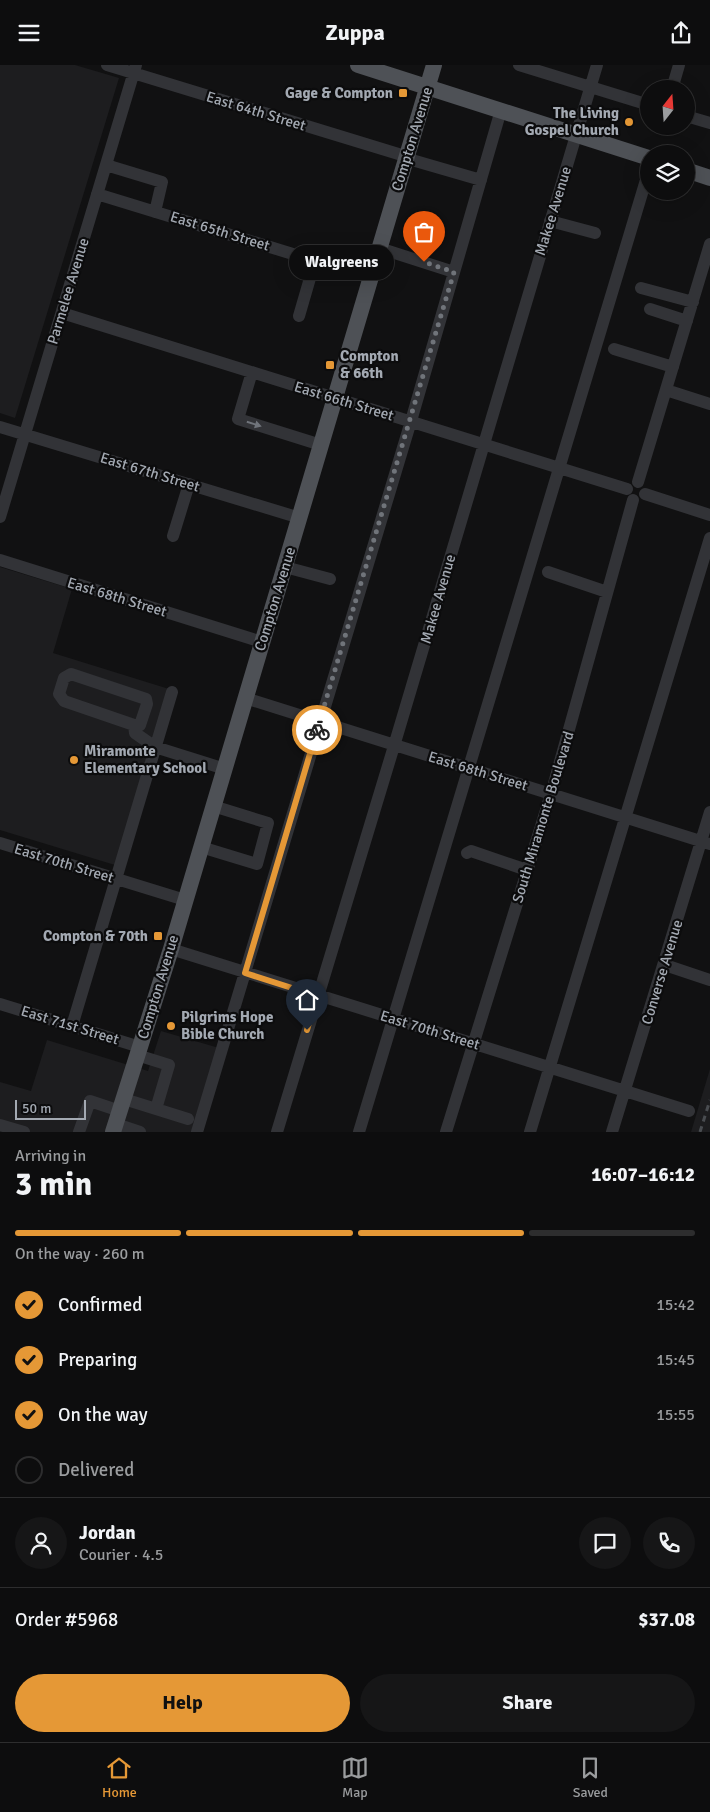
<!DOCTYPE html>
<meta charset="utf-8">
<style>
:root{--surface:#0d0d0e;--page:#161617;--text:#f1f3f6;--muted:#9a9c9e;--line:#2d2d2e;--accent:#e59836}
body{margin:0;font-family:Signika,sans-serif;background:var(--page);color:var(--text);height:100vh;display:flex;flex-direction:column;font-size:19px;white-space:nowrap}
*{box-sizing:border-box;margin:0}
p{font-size:16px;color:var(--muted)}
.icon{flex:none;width:28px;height:28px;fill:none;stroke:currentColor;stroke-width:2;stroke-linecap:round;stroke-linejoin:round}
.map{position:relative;height:1067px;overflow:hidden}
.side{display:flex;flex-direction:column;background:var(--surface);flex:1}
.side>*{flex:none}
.needle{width:32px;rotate:17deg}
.tools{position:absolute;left:640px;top:15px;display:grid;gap:10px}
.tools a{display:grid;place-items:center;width:55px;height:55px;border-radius:50%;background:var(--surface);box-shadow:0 5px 20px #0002,0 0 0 1px var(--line);font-size:25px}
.scale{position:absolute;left:15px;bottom:12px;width:71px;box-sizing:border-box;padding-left:5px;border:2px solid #a3a9b2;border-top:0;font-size:14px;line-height:18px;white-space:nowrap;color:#a3a9b2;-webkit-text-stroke:4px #0c0c0d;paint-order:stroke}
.pin{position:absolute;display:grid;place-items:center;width:42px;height:42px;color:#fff;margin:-51px -21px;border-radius:50% 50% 50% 0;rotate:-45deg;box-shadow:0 0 5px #0007}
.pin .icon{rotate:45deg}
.courier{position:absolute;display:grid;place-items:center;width:50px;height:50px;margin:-25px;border:4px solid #e59836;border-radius:50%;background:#fff;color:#222;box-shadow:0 1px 6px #0007}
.bubble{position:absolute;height:35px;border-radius:18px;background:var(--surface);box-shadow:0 5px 20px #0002,0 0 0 1px var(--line);font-size:16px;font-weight:700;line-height:35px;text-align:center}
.overview em{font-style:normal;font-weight:700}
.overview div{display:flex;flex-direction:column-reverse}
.overview{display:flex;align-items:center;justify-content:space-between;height:85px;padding:0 15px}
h1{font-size:32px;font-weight:700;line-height:38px}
.bar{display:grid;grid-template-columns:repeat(4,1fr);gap:8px 5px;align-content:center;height:60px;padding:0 15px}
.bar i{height:6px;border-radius:4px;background:var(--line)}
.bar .current{background:var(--accent)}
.bar p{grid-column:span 4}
.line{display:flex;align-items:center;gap:12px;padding:0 15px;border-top:1px solid var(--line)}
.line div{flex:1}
.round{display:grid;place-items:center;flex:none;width:52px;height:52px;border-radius:26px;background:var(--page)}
ol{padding:0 15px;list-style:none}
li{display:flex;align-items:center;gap:15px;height:55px}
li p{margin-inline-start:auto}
li .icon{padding:5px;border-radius:50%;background:var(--accent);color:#111;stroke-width:4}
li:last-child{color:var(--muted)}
li i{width:28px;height:28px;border:2px solid var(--line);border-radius:50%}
.button{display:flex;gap:10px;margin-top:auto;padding:10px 15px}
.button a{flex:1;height:58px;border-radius:30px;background:var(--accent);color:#111;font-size:20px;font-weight:700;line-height:58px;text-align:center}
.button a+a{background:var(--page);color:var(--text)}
header{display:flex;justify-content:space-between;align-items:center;height:65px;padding:0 15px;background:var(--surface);font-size:22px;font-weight:700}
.tabs{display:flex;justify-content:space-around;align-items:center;height:70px;border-top:1px solid var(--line);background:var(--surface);font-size:14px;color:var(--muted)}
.tabs a{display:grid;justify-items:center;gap:2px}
.tabs .current{color:var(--accent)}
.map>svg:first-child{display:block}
</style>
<header><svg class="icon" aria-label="menu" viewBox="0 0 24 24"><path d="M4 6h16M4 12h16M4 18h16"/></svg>Zuppa<svg class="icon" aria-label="share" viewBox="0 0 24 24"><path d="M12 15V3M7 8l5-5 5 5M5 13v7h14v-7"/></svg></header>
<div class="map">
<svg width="710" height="1067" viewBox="0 0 710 1067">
<rect width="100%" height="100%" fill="#111112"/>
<path fill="#1d1d1f" d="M 0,0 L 75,0 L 119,13 L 15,353 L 0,348 Z
M 0,502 L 72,524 L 53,588 L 169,624 L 115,800 L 0,765 Z
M 161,966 L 219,983 L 192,1067 L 0,1067 L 0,1017 L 31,1026 L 47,975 L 148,1006 Z
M 710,1004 L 710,1067 L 691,1067 Z"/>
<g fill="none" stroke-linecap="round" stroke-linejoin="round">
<path stroke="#323337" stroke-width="12" d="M 107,0 L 405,91
M 519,0 L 649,40
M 672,24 L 679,0
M 686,51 L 710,58
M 405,93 L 481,115
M 106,100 L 162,117 L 155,147
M 97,129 L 371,213
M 550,156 L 595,168
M 379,183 L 454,207
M 641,223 L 693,237
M 650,244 L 687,256
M 62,248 L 627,424
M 299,251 L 315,196
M 614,284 L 673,302
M 252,307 L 238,354 L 321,380
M 666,325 L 710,339
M 0,362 L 300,453
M 638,417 L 710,179
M 645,429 L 710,450
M 0,452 L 136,0
M 173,471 L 189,419
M 0,495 L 262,577
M 285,502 L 330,514
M 548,507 L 607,527
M 71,609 L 146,634 L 147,639 L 140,660 L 134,660 L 64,636 L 59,629 L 64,613 Z
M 245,633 L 710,779
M 134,660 L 135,668 L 155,682 L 225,704
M 0,778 L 185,835
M 201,782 L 257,799 L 268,758 L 213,741
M 467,788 L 471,786 L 527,805
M 171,884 L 689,1046
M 665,900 L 710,915
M 0,939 L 140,982
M 72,961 L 172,627
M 137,990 L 169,1000 L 156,1044
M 124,1034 L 188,1054
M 116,1059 L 140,1067
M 0,1060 L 24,1067
M 79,1067 L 90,1036 L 120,1046
M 197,1067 L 411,356 L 501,45
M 277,1067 L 394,681 L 597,0
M 359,1067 L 649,105
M 446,1067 L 551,729 L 633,435
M 530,1067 L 710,473
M 612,1067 L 710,747"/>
<path stroke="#4e5156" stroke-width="16" d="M 358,0 L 649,93
M 686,105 L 710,113
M 113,1067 L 171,884 L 434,0"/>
<path stroke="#494c50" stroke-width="3" stroke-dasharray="6 5" stroke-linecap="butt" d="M 700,1067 L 710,1035"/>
</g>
<defs><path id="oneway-solid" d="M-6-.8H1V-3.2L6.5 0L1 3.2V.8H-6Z" transform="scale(1.25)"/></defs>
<use fill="#70747b" href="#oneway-solid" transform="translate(254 359) rotate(17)"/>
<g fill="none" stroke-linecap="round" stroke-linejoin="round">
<path stroke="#70747a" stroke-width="5" stroke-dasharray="0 9" d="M 317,665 L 454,207 L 424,197"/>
<path stroke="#e59836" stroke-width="6" d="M 307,965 L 317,931 L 245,908 L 317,665"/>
</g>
<g fill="#e59836" stroke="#0c0c0d" stroke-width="2">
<rect x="398" y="23" width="10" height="10" rx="2.5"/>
<circle cx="629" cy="57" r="5"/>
<rect x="325" y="295" width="10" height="10" rx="2.5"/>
<circle cx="74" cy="695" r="5"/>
<rect x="153" y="866" width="10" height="10" rx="2.5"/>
<circle cx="171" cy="961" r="5"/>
</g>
<g text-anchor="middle" stroke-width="4.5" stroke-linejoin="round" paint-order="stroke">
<g font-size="15" font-weight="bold" fill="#a3a9b2" stroke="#0c0c0d" text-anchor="end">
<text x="393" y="33">Gage &amp; Compton</text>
<text x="619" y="53">The Living<tspan x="619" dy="17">Gospel Church</tspan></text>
<text x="340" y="296" text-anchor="start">Compton<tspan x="340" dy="17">&amp; 66th</tspan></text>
<text x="84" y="691" text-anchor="start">Miramonte<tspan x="84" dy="17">Elementary School</tspan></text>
<text x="148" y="876">Compton &amp; 70th</text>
<text x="181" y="957" text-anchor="start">Pilgrims Hope<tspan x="181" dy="17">Bible Church</tspan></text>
</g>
<g font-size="15" fill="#a3a9b2" stroke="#0c0c0d">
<text transform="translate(256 46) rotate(17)" y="5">East 64th Street</text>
<text transform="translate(412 74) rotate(-73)" y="5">Compton Avenue</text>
<text transform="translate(553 146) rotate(-73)" y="5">Makee Avenue</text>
<text transform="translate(220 166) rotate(17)" y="5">East 65th Street</text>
<text transform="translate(68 226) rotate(-73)" y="5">Parmelee Avenue</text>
<text transform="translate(344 336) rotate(17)" y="5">East 66th Street</text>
<text transform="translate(150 407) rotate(17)" y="5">East 67th Street</text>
<text transform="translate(117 532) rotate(17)" y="5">East 68th Street</text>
<text transform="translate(275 534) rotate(-73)" y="5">Compton Avenue</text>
<text transform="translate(438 534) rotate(-74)" y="5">Makee Avenue</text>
<text transform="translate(478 706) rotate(17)" y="5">East 68th Street</text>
<text transform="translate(543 752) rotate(-73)" y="5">South Miramonte Boulevard</text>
<text transform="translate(64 798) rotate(17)" y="5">East 70th Street</text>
<text transform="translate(662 907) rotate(-73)" y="5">Converse Avenue</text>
<text transform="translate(158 922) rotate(-73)" y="5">Compton Avenue</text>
<text transform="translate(70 960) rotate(17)" y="5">East 71st Street</text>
<text transform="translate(430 965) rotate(17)" y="5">East 70th Street</text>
</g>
</g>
</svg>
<div class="tools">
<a><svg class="needle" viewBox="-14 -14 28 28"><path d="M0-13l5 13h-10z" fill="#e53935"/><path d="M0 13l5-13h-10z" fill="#9a9c9e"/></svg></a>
<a><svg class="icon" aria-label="layers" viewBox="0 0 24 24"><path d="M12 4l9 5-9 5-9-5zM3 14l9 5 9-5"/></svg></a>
</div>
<div class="scale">50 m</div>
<div class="pin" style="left:424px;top:197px;background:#ea580c"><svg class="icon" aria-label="bag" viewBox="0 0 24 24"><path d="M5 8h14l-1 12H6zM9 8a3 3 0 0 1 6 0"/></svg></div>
<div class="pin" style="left:307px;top:965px;background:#1f2937"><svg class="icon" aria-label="home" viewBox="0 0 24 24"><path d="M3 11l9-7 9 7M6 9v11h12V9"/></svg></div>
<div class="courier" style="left:317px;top:665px"><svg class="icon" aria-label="bike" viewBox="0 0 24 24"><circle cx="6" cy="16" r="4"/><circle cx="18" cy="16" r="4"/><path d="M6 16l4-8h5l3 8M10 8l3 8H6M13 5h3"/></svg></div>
<div class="bubble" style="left:289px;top:180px;width:105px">Walgreens</div>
</div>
<section class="side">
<div class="overview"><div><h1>3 min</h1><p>Arriving in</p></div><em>16:07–16:12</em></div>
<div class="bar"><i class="current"></i><i class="current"></i><i class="current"></i><i></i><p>On the way · 260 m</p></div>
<ol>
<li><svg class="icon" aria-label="check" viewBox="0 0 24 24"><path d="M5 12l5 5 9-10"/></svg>Confirmed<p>15:42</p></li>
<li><svg class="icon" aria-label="check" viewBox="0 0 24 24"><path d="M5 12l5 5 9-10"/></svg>Preparing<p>15:45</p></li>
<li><svg class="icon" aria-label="check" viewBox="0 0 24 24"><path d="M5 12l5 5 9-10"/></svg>On the way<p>15:55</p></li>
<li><i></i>Delivered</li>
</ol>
<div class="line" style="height:90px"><a class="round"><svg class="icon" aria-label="person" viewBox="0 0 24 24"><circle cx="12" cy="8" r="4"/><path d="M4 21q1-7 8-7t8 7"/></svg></a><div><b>Jordan</b><p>Courier · 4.5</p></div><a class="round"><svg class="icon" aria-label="chat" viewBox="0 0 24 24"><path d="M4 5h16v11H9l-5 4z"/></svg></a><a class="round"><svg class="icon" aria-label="phone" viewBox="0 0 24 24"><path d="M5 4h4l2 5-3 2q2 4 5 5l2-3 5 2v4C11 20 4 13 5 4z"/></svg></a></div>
<div class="line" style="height:65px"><div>Order #5968</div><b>$37.08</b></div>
<div class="button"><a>Help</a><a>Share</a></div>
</section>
<nav class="tabs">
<a class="current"><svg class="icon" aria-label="home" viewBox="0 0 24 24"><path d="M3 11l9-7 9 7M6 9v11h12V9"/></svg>Home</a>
<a><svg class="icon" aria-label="map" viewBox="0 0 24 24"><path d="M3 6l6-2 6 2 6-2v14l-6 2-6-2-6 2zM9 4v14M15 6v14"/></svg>Map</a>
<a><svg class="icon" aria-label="saved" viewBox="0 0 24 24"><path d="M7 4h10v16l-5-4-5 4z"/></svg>Saved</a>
</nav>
